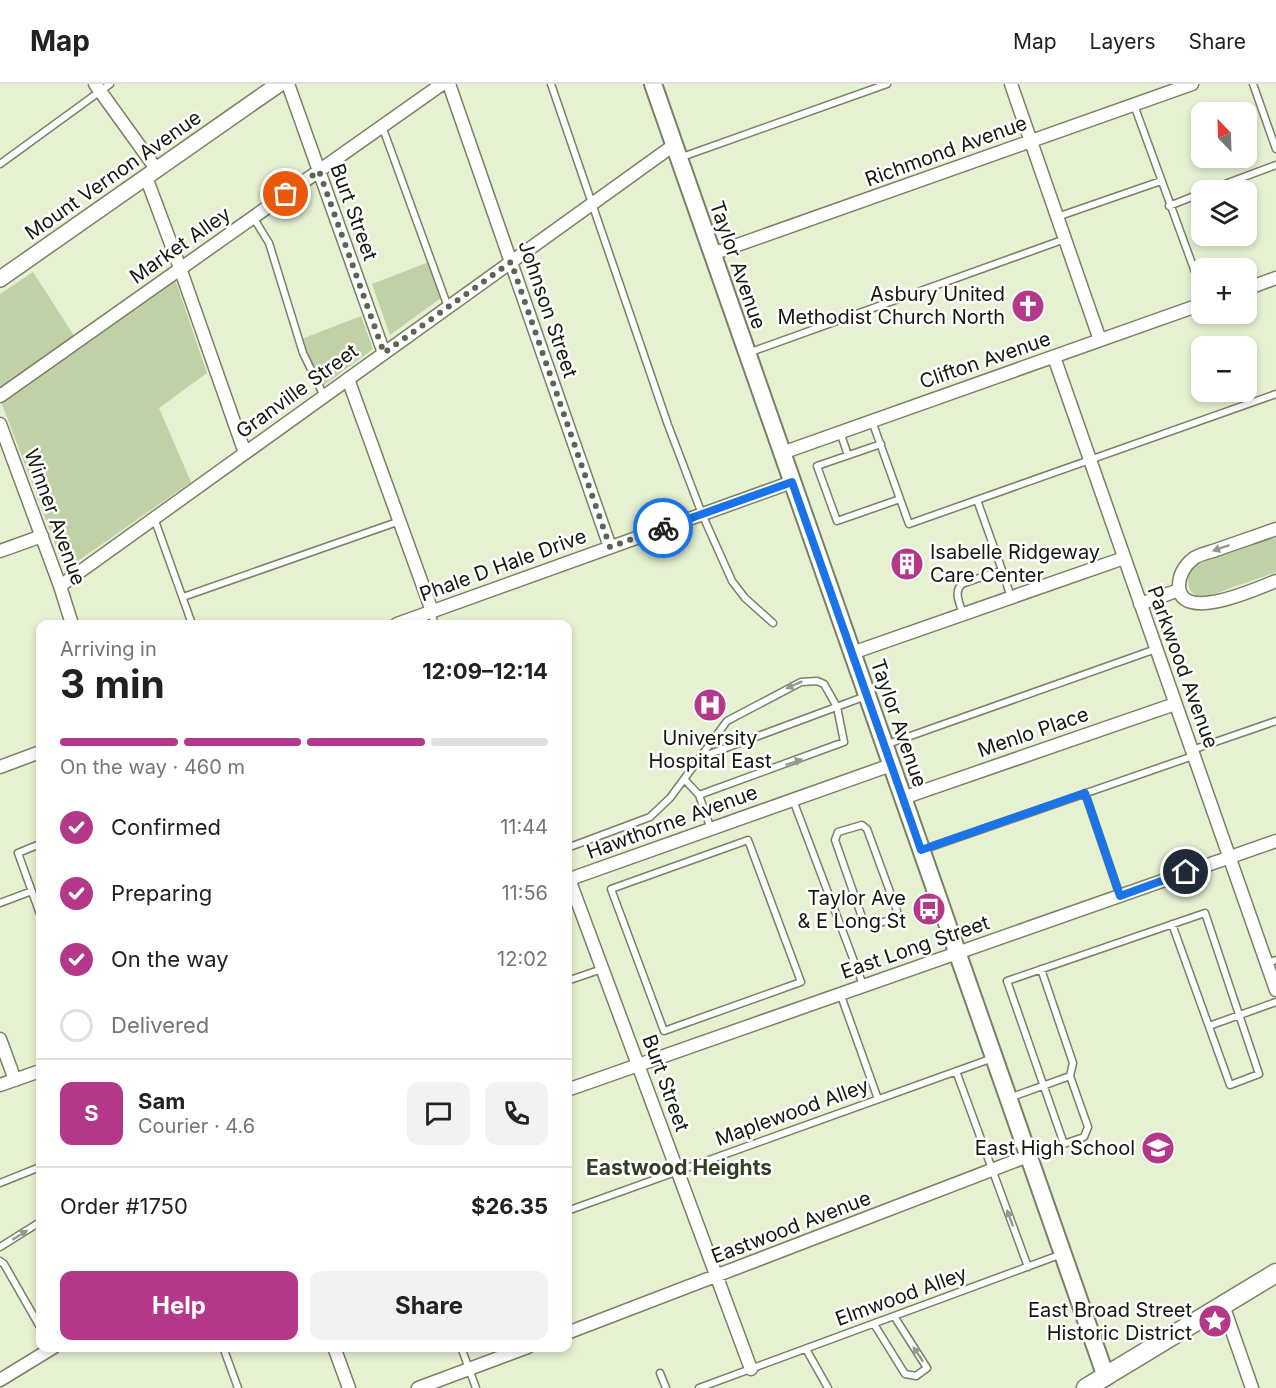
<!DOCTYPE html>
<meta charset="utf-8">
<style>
:root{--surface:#fff;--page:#f2f2f2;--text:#222;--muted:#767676;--line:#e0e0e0;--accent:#b4388a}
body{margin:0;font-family:Inter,sans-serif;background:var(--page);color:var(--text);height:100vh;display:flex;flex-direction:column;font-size:22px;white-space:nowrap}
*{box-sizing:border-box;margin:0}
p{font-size:20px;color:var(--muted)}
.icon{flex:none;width:33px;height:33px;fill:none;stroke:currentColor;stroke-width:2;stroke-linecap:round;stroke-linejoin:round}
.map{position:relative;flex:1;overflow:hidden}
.details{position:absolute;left:36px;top:536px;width:536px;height:732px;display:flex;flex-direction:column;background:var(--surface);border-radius:12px;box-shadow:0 3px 9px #0003}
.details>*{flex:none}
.needle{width:39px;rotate:337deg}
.tools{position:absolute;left:1191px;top:18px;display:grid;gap:12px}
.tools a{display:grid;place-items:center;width:66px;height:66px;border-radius:12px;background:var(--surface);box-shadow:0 3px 9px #0003;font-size:30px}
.pin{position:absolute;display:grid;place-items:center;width:51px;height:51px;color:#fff;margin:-26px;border:3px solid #fff;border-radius:50%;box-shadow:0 2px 6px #0007}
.courier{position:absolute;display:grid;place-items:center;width:60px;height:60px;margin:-30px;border:4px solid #1a73e8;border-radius:50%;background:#fff;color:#222;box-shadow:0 2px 8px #0007}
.headline em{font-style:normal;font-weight:700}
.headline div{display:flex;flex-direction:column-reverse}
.headline{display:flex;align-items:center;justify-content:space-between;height:102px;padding:0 24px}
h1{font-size:39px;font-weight:700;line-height:45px}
.bar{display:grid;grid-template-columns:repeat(4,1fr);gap:9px 6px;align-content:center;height:72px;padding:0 24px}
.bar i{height:8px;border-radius:4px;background:var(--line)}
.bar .on{background:var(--accent)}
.bar p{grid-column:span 4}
.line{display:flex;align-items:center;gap:15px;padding:0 24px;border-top:2px solid var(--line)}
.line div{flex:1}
.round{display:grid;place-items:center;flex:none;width:63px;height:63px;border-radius:12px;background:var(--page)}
ol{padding:0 24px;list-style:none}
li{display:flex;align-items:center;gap:18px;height:66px}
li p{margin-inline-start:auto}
li .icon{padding:6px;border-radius:50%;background:var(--accent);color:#fff;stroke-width:4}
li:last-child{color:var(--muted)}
li i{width:33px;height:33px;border:3px solid var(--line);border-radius:50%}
.cta{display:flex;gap:12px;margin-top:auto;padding:12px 24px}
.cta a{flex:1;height:69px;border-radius:12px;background:var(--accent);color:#fff;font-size:24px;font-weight:700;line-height:69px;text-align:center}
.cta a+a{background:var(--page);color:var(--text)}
header{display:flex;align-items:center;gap:36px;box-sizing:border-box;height:84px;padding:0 30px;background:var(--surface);border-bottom:2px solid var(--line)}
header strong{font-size:28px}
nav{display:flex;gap:33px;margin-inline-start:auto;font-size:21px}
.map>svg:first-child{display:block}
</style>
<header>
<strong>Map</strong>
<nav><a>Map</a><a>Layers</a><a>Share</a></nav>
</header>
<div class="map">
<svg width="1276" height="1304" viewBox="0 0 1276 1304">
<rect width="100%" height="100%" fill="#e5f1d1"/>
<path fill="#c0d1a7" d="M 429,178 L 441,214 L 390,251 L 372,200 Z
M 33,188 L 80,261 L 175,195 L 207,289 L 159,324 L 191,398 L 65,486 L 0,315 L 0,210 Z
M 361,232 L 373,265 L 316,307 L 299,256 Z
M 1276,453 L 1276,488 C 1263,493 1249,498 1236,502 C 1218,509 1182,525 1189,489 L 1197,480 Z"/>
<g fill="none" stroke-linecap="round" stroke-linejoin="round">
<defs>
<path id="service" d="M 551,0 L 668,341 L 702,430 L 732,497 L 745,514 L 773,539
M 1253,0 L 1276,65
M 1134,21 L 1202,207
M 382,42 L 448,223
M 682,73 L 887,0
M 0,80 L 110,0
M 1209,106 L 1276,81
M 1169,122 L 1202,109
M 253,133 L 269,159 L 303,269 L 324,312
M 1057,133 L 1161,97
M 748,269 L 1065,155
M 872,337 L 909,440 L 1276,310
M 840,348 L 848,371
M 881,360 L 817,382 L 837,437 L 900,415
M 977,416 L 1002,486
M 154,434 L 192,540
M 183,513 L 400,437
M 432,527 L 434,540
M 963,530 C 960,520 953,508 962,500 L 1002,486 L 1011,513
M 885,661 L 1156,565
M 1192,666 L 1276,637
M 699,674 L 866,612
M 685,696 L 699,711 L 711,745
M 1085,709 L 1120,812
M 793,716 L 863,901
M 862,741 L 867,745 L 897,827 L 893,835 L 870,842 L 864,839 L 835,756 L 838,748 Z
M 748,756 L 801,898 L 664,947 L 611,805 Z
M 40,760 L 18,769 L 40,830
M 567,764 L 650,733 L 670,714 L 727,637 L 801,598 L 817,597 L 824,600 L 837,623 L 844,658 L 699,711
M 922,766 L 1193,672
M 0,819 L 32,807
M 1267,879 L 1276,876
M 567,897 L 602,885
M 840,909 L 878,1015
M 1209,942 L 1276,918
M 956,987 L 1028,1183
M 1009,1014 L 1070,992
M 1064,1060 L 1007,897 L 1205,829 L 1259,990 L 1230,1001 L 1172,840
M 1029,1072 L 1084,1053 L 1088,1043 L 1070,992 L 1073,979 L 1041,885
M 0,1099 L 40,1083
M 567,1127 L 993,974
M 0,1163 L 40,1138
M 0,1177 L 4,1180 L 40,1243
M 874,1240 L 905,1290 L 916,1292 L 927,1284 L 894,1232
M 223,1263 L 238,1304
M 461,1263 L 476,1304
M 806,1265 L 828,1304
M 660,1289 L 666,1304
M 699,1304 L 1062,1170"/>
<path id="minor" d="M 95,0 L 157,86
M 288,0 L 384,269
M 449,0 L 610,463
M 1011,0 L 1100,256
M 146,93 L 180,184 L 245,369
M 712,170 L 1192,0
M 1246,205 L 1276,194
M 1054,273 L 1276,906
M 348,295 L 432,527
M 0,312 L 442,0
M 0,340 L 60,502 L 72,540
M 782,369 L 1202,220
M 1276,445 C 1257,452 1238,458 1219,465 C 1211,468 1200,470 1194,474 C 1185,481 1179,491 1179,502 C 1180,540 1258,504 1276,497
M 0,467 L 42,452
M 60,502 L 674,61
M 1140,520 L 1179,506
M 397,540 L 792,398
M 852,569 L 1124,474
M 0,683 L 40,668
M 903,714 L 1175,620
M 569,795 L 751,1285
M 567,796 L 891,681
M 0,955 L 15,996
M 0,1001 L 40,987
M 567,1006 L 1276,757
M 1223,1221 L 1252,1304
M 567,1249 L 1028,1072
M 334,1263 L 349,1304
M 0,1296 L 54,1263
M 418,1304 L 528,1263"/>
<path id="tertiary" d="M 0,195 L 279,0"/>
<path id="secondary" d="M 653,0 L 1106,1293"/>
<path id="primary" d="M 1086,1304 L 1276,1189"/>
</defs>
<use href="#service" stroke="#778265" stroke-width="9"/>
<use href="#minor" stroke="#778265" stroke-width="15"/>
<use href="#tertiary" stroke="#778265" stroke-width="18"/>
<use href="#secondary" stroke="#778265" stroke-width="20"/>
<use href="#primary" stroke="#778265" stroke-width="21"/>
<use href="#service" stroke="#fff" stroke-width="6"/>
<use href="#minor" stroke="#fff" stroke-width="12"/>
<use href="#tertiary" stroke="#fff" stroke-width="15"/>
<use href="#secondary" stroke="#fff" stroke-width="16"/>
<use href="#primary" stroke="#fff" stroke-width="18"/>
</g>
<defs><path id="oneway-solid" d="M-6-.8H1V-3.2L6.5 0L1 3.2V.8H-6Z" transform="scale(1.5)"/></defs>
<g fill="#959792">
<use href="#oneway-solid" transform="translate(1221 464) rotate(161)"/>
<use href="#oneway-solid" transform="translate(794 601) rotate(156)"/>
<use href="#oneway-solid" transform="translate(794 678) rotate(-19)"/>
<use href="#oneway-solid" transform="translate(1010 1134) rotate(-110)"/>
<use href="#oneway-solid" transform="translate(20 1151) rotate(-32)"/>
<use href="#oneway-solid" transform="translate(918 1270) rotate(-124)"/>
</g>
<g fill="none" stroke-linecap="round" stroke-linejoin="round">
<path stroke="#5d6452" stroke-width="6" stroke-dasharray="0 10.8" d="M 286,110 L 319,87 L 384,269 L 511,178 L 610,463 L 663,444"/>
<path stroke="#1a73e8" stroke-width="8" d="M 663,444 L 792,398 L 921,766 L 1085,709 L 1120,812 L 1186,788"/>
</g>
<defs>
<symbol id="church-disc" viewBox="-11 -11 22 22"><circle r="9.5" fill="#b4388a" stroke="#fff"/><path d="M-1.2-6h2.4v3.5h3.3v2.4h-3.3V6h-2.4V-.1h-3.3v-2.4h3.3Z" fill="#fff"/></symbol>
<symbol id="building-disc" viewBox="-11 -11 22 22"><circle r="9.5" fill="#b4388a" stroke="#fff"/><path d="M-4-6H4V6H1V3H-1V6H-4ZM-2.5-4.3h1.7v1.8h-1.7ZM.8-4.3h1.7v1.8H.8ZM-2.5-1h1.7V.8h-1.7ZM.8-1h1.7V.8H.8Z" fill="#fff"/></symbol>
<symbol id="hospital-disc" viewBox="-11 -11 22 22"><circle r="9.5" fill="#b4388a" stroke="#fff"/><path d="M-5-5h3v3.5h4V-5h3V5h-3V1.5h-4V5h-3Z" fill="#fff"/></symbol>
<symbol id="bus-disc" viewBox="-11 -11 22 22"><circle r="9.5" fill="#b4388a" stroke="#fff"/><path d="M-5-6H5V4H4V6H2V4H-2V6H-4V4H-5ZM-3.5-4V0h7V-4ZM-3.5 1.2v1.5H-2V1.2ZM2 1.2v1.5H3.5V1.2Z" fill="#fff"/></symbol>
<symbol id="school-disc" viewBox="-11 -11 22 22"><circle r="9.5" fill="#b4388a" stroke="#fff"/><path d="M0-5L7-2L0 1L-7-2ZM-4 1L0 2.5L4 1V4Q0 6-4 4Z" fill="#fff"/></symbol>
<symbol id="sight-disc" viewBox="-11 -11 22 22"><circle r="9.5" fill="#b4388a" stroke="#fff"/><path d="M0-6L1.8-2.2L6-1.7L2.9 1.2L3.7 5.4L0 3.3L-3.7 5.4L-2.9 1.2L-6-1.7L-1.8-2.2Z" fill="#fff"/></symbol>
</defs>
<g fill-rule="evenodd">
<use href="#church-disc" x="1009" y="203" width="38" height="38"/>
<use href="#building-disc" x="888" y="461" width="38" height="38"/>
<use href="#hospital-disc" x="691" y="602" width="38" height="38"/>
<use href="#bus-disc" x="910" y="806" width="38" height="38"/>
<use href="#school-disc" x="1139" y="1045" width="38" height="38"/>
<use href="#sight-disc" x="1196" y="1218" width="38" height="38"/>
</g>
<g text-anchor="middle" stroke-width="5" stroke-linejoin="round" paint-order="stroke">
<g font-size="20" fill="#14180d" stroke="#fff">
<text transform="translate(946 67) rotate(-20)" y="7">Richmond Avenue</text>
<text transform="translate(113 91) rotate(-35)" y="7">Mount Vernon Avenue</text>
<text transform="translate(354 128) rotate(70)" y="7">Burt Street</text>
<text transform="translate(180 161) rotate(-35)" y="7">Market Alley</text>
<text transform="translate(738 181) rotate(71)" y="7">Taylor Avenue</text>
<text transform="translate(548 225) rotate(71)" y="7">Johnson Street</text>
<text transform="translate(985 276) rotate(-19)" y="7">Clifton Avenue</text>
<text transform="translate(297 307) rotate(-36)" y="7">Granville Street</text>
<text transform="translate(55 433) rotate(70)" y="7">Winner Avenue</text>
<text transform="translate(503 481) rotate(-20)" y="7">Phale D Hale Drive</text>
<text transform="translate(1183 583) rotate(70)" y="7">Parkwood Avenue</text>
<text transform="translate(899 639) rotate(71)" y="7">Taylor Avenue</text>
<text transform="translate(1033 648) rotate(-19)" y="7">Menlo Place</text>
<text transform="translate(672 738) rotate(-20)" y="7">Hawthorne Avenue</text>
<text transform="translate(915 863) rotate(-19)" y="7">East Long Street</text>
<text transform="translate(666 999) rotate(70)" y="7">Burt Street</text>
<text transform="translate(792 1028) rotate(-20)" y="7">Maplewood Alley</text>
<text transform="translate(791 1143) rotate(-21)" y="7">Eastwood Avenue</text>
<text transform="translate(901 1212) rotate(-20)" y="7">Elmwood Alley</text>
</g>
<g font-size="20" fill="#14180d" stroke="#fff" text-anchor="end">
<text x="1005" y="217">Asbury United<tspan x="1005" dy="23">Methodist Church North</tspan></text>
<text x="930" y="475" text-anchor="start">Isabelle Ridgeway<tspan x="930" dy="23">Care Center</tspan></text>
<text x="710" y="661" text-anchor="middle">University<tspan x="710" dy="23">Hospital East</tspan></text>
<text x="906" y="821">Taylor Ave<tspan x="906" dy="23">&amp; E Long St</tspan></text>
<text x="1135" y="1071">East High School</text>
<text x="1192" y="1233">East Broad Street<tspan x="1192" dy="23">Historic District</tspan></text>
</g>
<g font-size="21" font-weight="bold" fill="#353e24" stroke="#fff">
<text x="679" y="1091">Eastwood Heights</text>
</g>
</g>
</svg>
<div class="tools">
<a><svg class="needle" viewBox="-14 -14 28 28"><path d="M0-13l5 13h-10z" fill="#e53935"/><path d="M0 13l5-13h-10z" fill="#767676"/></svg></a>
<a><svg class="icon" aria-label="layers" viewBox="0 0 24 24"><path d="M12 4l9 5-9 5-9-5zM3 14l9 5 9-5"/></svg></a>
<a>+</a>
<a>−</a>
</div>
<div class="pin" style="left:286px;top:110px;background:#ea580c"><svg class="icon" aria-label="bag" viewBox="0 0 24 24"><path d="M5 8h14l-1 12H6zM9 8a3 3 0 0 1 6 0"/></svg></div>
<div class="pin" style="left:1186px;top:788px;background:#1f2937"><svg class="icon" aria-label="home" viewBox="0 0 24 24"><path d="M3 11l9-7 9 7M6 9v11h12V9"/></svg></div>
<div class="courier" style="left:663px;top:444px"><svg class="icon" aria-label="bike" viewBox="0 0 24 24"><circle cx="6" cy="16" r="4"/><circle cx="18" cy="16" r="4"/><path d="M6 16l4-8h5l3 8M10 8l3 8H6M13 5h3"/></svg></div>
<section class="details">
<div class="headline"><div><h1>3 min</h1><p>Arriving in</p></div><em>12:09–12:14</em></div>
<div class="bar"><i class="on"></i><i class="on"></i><i class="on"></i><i></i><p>On the way · 460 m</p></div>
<ol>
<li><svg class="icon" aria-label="check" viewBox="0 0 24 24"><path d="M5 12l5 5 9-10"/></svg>Confirmed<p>11:44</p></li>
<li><svg class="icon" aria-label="check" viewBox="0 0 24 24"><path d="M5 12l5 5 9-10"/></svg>Preparing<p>11:56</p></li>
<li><svg class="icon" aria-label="check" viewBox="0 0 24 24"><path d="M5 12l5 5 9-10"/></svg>On the way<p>12:02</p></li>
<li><i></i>Delivered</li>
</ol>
<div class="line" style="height:108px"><b class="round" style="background:var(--accent);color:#fff">S</b><div><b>Sam</b><p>Courier · 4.6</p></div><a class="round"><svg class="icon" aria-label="chat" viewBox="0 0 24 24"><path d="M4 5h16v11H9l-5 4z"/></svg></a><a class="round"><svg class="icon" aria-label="phone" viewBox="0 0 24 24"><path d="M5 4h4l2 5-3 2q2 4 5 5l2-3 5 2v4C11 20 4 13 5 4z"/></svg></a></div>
<div class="line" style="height:78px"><div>Order #1750</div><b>$26.35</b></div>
<div class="cta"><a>Help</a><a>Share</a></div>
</section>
</div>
